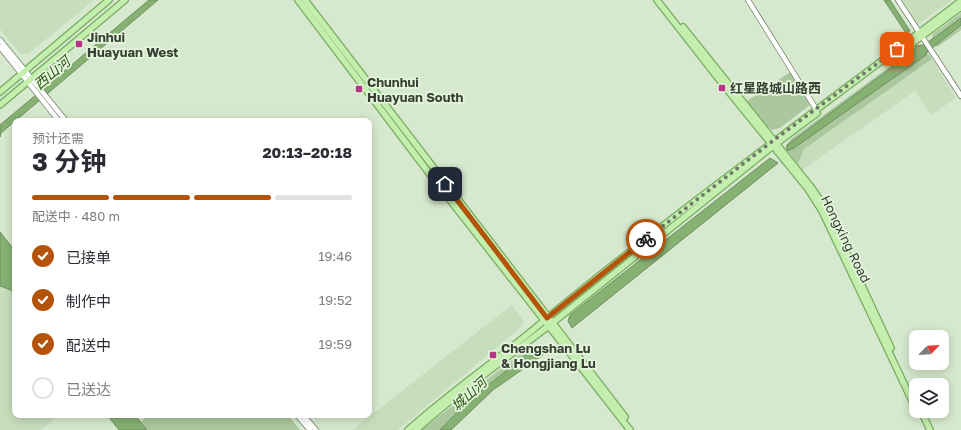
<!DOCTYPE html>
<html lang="zh">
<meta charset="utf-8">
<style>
:root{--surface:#fff;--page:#f2f2f3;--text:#2b2b33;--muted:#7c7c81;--line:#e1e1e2;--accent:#b45309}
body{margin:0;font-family:"Golos Text","Noto Sans SC",sans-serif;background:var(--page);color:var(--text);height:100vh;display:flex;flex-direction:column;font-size:15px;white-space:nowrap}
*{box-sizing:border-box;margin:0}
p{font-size:13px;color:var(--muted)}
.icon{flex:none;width:22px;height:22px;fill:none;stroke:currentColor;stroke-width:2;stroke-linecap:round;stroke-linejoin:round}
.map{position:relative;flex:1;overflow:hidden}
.details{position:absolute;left:12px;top:118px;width:360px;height:300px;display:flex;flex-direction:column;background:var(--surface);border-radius:8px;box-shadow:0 2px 10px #0003}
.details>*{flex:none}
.needle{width:26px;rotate:65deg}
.fabs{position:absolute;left:909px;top:330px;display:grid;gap:8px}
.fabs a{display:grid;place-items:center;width:40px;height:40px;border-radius:8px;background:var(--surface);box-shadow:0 2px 10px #0003;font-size:20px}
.pin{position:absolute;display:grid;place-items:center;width:34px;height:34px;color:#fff;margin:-17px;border-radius:8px;box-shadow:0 2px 6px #0006}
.courier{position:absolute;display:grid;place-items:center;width:40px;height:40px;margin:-20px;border:3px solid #b45309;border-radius:50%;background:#fff;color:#222;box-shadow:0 1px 5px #0007}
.headline em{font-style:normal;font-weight:700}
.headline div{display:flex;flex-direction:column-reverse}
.headline{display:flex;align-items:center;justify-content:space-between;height:68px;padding:0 20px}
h1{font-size:26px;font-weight:700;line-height:30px}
.bar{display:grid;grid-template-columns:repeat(4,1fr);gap:6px 4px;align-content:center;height:48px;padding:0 20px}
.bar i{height:5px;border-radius:3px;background:var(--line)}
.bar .active{background:var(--accent)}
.bar p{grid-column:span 4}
ol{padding:0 20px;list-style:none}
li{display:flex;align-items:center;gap:12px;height:44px}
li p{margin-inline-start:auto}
li .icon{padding:4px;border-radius:50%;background:var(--accent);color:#fff;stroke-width:4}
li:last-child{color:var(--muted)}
li i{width:22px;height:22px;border:2px solid var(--line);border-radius:50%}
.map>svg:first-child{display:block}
</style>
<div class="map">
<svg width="961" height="430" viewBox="0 0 961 430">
<rect width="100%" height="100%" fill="#d6e8ce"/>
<path fill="#c7debd" d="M 0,0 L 94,0 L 28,54 L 20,54 L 0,29 Z
M 902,0 L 952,0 L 919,24 L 917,24 Z
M 932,59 L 956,98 L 931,115 L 915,91 L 802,170 L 798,164 L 803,149 Z
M 0,286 L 11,290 L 15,296 L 15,415 L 59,415 L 41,430 L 0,430 Z
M 512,305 L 523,320 L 523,325 L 520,328 L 398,430 L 352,430 Z"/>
<path fill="#aac79e" d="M 961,13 L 961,30 L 937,47 L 932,37 L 933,34 Z
M 919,45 L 922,45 L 932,59 L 804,149 L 798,164 L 785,147 L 791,139 Z
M 790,72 L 810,105 L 780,128 L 772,130 L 767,126 L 747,101 Z
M 532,345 L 533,346 L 530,352 L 467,402 L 440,430 L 421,430 Z
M 149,415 L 288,415 L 300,430 L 147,430 L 141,422 Z"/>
<path fill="#86b173" stroke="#6f8f60" d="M 149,0 L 158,0 L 1,133 L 0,137 L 0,125 Z
M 884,0 L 890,0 L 910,31 L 906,33 Z
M 961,18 L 961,25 L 926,53 L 926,55 L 794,148 L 787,151 L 787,145 L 914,51 L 916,46 L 923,45 L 937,36 Z
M 770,158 L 778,163 L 572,328 L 568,321 L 570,315 Z
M 0,232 L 15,251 L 15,296 L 11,290 L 0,286 Z
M 535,345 L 544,347 L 543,355 L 493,390 L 451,430 L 440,430 L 467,402 L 530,352 Z
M 107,415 L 135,415 L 147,430 L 119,430 Z"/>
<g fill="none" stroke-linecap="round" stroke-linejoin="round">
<defs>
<path id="minor" d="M 748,0 L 816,109
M 898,0 L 961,96
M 0,40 L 66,121
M 0,47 L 59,121
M 297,415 L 310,430
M 303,415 L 316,430"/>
<path id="major" d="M 298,0 L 432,177 L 630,430
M 305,0 L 625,417
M 657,0 L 725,87 L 808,189 L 822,211 L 916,409
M 683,27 L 811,187 L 826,208 L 891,348
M 910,45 L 961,7
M 0,92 L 109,0
M 0,105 L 125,0
M 921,411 L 930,430
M 408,430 C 448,394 493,363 534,329 C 672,214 818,110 961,1
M 416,430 C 459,391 506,359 551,324 L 773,146 L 817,113"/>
</defs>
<use href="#minor" stroke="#708068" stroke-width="6"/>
<use href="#major" stroke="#78aa61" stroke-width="8"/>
<use href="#minor" stroke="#fff" stroke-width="4.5"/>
<use href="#major" stroke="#c3eeae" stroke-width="5.5"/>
</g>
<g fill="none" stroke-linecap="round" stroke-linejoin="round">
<path stroke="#6f7a6b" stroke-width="4" stroke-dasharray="0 7.2" d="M 646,239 L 774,140 L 897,49"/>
<path stroke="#b45309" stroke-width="5" d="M 445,184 L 547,318 L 646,239"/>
</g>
<g fill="#b53786" stroke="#e3f6db" stroke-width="1.5">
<rect x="75" y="40" width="8" height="8" rx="2"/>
<rect x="718" y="84" width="8" height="8" rx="2"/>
<rect x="355" y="85" width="8" height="8" rx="2"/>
<rect x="489" y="351" width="8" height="8" rx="2"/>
</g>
<g text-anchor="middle" stroke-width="3.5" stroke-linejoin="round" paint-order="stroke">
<g font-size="13" font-weight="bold" fill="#383f35" stroke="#e3f6db" text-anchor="start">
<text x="87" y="42">Jinhui<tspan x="87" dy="15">Huayuan West</tspan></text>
<text x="367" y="87">Chunhui<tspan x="367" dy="15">Huayuan South</tspan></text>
<text x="730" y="93">红星路城山路西</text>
<text x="501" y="353">Chengshan Lu<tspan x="501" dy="15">&amp; Hongjiang Lu</tspan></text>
</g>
<g font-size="13" fill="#383f35" stroke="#e3f6db">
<text transform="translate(846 239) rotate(64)" y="5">Hongxing Road</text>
</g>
<g font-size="14" font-style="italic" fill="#2c5415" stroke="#e3f6db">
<text transform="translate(52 73) rotate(-40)" y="5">西山河</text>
<text transform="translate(469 394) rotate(-42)" y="5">城山河</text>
</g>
</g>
</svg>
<div class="fabs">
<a><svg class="needle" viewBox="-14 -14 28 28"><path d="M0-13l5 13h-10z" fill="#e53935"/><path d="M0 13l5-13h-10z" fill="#7c7c81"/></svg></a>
<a><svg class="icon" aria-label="layers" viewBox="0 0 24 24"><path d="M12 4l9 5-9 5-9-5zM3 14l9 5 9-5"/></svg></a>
</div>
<div class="pin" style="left:897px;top:49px;background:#ea580c"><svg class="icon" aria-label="bag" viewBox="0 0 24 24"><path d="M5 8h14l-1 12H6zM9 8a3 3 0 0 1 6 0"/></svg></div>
<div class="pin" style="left:445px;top:184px;background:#1f2937"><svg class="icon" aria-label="home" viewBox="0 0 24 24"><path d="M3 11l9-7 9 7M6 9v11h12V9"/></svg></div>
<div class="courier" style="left:646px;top:239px"><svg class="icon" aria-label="bike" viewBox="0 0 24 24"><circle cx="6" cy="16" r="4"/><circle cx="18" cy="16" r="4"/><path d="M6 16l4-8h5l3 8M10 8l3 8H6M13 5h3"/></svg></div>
<section class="details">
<div class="headline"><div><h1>3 分钟</h1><p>预计还需</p></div><em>20:13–20:18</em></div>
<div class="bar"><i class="active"></i><i class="active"></i><i class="active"></i><i></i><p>配送中 · 480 m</p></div>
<ol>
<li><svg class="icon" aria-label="check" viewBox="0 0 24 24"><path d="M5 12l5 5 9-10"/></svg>已接单<p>19:46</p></li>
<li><svg class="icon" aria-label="check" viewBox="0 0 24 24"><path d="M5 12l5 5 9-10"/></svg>制作中<p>19:52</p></li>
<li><svg class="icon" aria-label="check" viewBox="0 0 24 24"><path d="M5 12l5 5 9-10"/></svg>配送中<p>19:59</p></li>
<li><i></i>已送达</li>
</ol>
</section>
</div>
